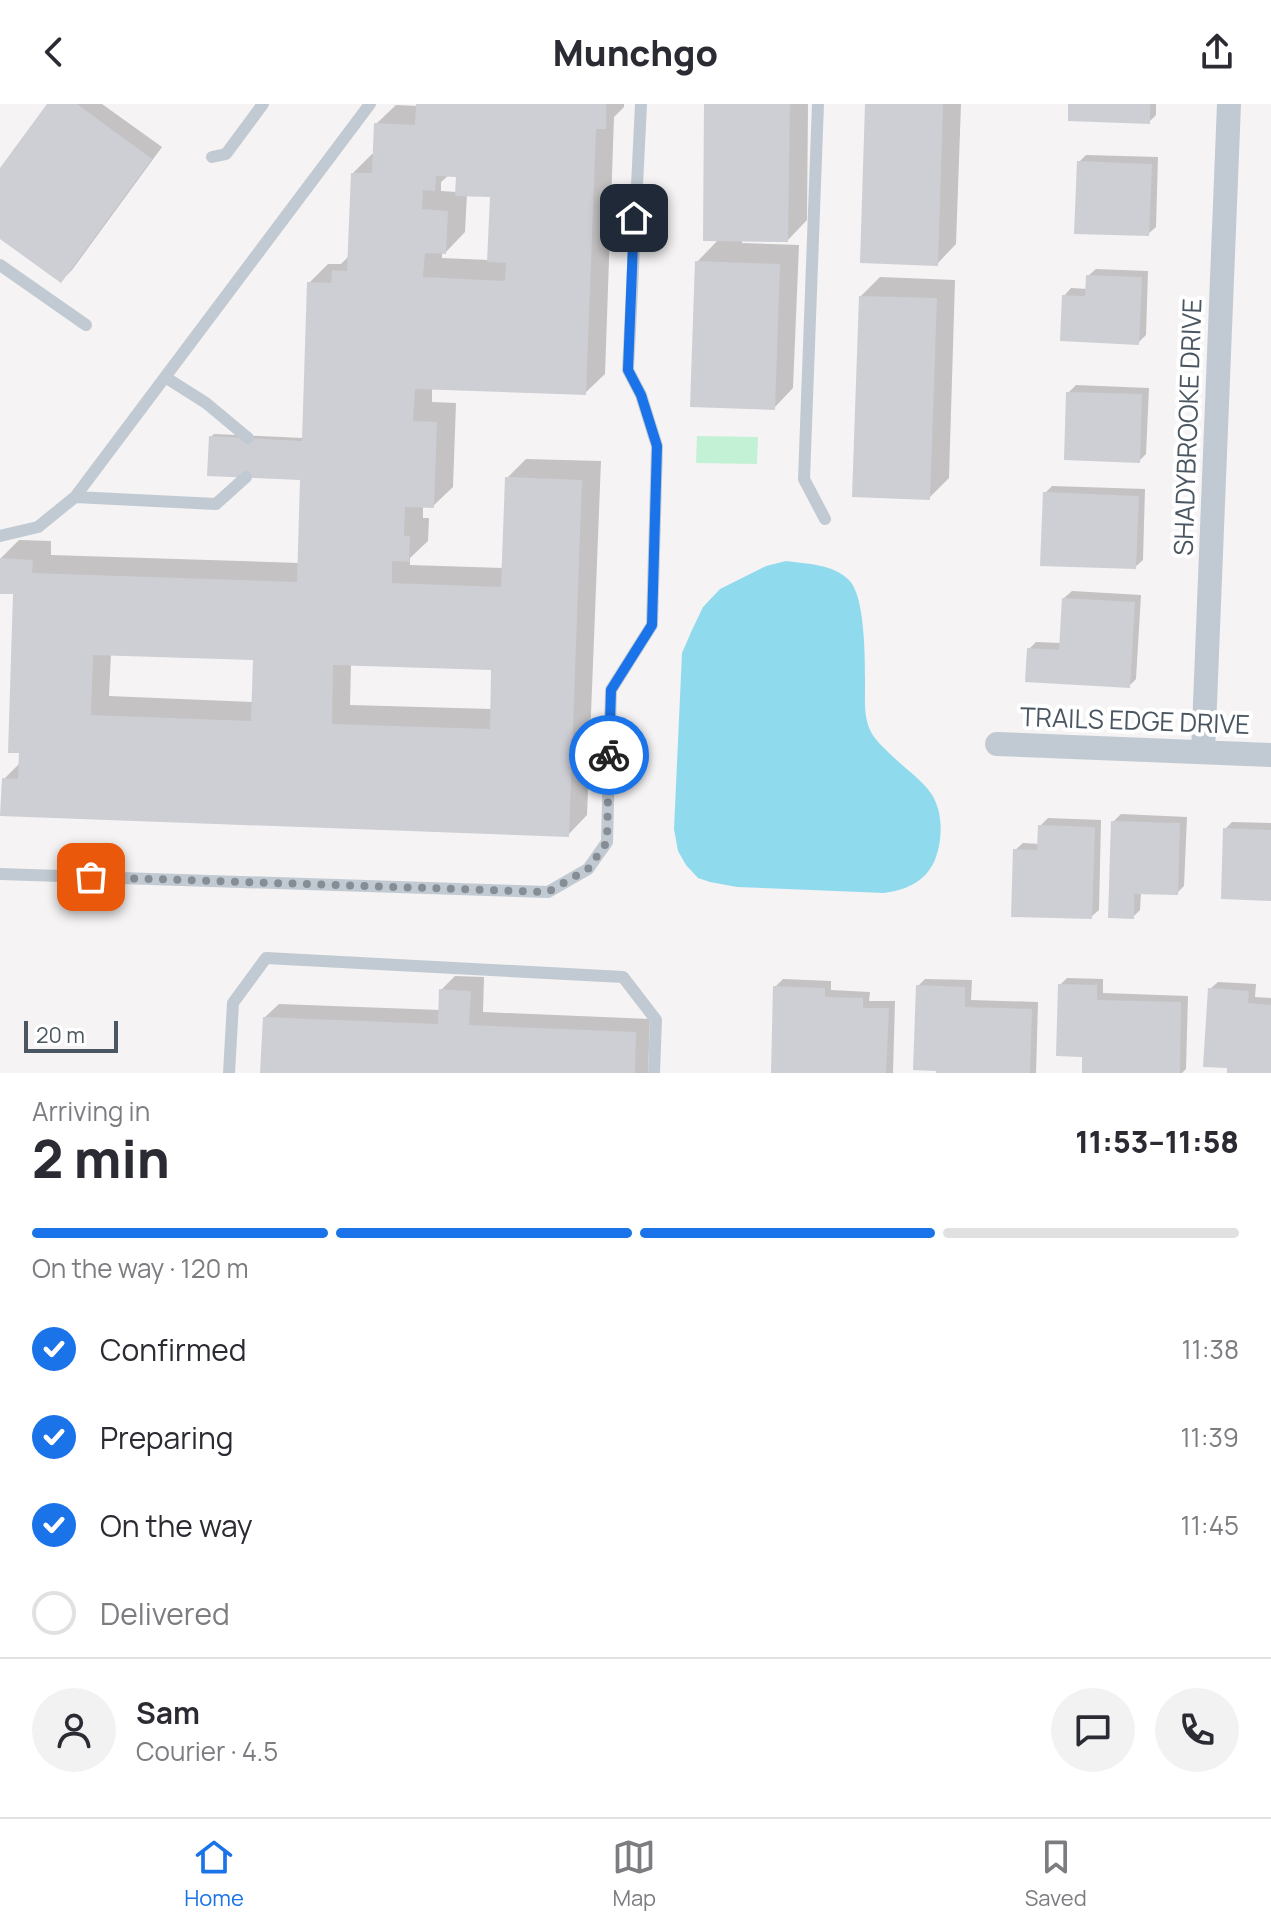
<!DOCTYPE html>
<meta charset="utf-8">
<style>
:root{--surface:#fff;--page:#f2f2f3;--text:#2b2b33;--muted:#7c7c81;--line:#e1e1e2;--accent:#1a73e8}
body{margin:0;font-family:Manrope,sans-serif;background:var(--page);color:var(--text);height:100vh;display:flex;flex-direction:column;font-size:30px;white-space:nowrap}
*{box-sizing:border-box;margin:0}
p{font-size:26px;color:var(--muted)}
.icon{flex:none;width:44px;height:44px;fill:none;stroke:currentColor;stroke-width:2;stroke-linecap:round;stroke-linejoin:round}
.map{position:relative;height:969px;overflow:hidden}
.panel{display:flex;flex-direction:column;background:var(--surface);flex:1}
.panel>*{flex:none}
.scale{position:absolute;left:24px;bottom:20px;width:94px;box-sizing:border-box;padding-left:8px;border:4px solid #4a5661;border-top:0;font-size:22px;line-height:28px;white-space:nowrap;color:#4a5661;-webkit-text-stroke:6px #fff;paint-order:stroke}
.pin{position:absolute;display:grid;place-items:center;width:68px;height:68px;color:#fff;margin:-34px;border-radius:16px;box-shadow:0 4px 12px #0006}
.courier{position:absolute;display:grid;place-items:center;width:80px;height:80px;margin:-40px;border:6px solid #1a73e8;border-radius:50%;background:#fff;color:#222;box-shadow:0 2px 10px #0007}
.head em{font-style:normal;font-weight:800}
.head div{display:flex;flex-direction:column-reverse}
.head{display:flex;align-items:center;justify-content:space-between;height:136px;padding:0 32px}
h1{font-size:52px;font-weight:800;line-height:60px}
.bar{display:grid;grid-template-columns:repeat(4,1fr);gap:12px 8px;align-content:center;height:96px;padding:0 32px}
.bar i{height:10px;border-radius:6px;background:var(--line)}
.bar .active{background:var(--accent)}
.bar p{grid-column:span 4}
.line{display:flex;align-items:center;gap:20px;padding:0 32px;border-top:2px solid var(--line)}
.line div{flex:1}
.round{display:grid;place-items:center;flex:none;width:84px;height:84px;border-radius:42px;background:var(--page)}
ol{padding:0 32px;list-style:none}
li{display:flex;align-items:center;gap:24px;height:88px}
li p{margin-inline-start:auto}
li .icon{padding:8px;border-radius:50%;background:var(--accent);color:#fff;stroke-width:4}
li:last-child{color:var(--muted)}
li i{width:44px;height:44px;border:4px solid var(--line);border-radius:50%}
header{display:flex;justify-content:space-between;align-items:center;height:104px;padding:0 32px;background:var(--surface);font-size:36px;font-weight:800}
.dock{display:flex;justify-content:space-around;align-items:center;height:112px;border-top:2px solid var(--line);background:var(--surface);font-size:22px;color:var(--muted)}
.dock a{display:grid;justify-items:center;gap:4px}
.dock .active{color:var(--accent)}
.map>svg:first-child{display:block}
</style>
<header><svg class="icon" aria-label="back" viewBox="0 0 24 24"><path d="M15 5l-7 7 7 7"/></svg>Munchgo<svg class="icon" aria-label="share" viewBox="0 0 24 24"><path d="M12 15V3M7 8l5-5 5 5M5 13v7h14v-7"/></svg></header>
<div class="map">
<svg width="1271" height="969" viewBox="0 0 1271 969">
<rect width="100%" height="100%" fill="#f5f3f3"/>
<path fill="#c3f1d5" d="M 697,332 L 758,333 L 757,360 L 696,359 Z"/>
<path fill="#90daee" d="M 786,457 C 807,460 833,460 849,476 C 866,493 865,560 865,584 C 865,599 864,612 870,626 C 873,633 880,640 885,645 C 899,660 919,673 930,688 C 943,705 943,733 936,753 C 928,776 908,786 884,789 L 737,783 L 710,778 L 698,774 L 686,761 L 678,747 L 674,725 L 682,549 L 692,526 L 703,503 L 720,485 L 766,462 Z"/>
<path fill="#0003" fill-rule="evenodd" d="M 50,0 L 102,0 L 162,43 L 72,166 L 61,177 L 0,132 L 0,68 Z
M 418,0 L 624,0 L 624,3 L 614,13 L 605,270 L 585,289 L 432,284 L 432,298 L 456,299 L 453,383 L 433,402 L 423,402 L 423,414 L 429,414 L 428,437 L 410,454 L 410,461 L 503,464 L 507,374 L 526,355 L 601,357 L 587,711 L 568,731 L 4,675 L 21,658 L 15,488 L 0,488 L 0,455 L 19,436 L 51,437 L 51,451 L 299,459 L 302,374 L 211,333 L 214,330 L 303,334 L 309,179 L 328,160 L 341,160 L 350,151 L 352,70 L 372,50 L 375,50 L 376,20 L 396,1 L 418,2 ZM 449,71 L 458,71 L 457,88 L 441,87 L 441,78 ZM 467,90 L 492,91 L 489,156 L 442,154 L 442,148 L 446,148 L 465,128 ZM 111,549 L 255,554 L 253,598 L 109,592 ZM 351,559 L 493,564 L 492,605 L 350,601 Z
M 706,0 L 808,0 L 807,116 L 788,136 L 742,135 L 742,139 L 799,141 L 793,284 L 774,304 L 697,158 L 719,135 Z
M 867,0 L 961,0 L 956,140 L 937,160 Z
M 1070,0 L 1156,0 L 1156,11 L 1149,18 Z
M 1086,51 L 1158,53 L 1156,123 L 1148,130 L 1079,58 Z
M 1096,165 L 1148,167 L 1146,231 L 1138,239 L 1064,192 L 1071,184 L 1088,185 L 1088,172 Z
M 880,173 L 955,176 L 949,374 L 929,394 L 861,192 Z
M 1076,281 L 1149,284 L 1146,350 L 1139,357 L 1068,289 Z
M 1052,382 L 1145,385 L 1143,456 L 1135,463 L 1045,389 Z
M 1072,487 L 1141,491 L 1136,575 L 1129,582 L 1029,545 L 1036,538 L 1062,539 L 1064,494 Z
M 1121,710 L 1187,713 L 1184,782 L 1177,789 L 1141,788 L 1140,806 L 1133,813 L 1113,718 Z
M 1048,714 L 1101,716 L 1099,806 L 1091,813 L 1015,746 L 1023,739 L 1040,740 L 1040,722 Z
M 1232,718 L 1271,719 L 1271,795 L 1225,725 Z
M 455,872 L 484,873 L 483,908 L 650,915 L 648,969 L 262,969 L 264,914 L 279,900 L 440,906 L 441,886 Z
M 1067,874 L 1103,875 L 1103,889 L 1188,892 L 1186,965 L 1182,969 L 1084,969 L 1084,951 L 1060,881 Z
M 783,875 L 831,877 L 831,886 L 870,888 L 869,897 L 895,897 L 893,969 L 793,969 L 775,883 Z
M 925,875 L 972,876 L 971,896 L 1038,898 L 1036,969 L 938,969 L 918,882 Z
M 1218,878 L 1256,880 L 1255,893 L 1271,894 L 1271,969 L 1229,969 L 1210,885 Z"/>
<path fill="#cdcfd5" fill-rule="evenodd" d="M 47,0 L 77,0 L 152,55 L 61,179 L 0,135 L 0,64 Z
M 416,0 L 606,0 L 606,25 L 596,25 L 586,291 L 415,285 L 413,317 L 437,318 L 434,404 L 405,403 L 404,432 L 410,432 L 409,458 L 392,457 L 392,479 L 501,483 L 505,373 L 582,376 L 569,733 L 0,712 L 2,674 L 18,675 L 19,649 L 8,649 L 13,490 L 0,490 L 0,454 L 33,456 L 32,469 L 297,478 L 300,376 L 207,372 L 209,332 L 302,337 L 307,178 L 331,179 L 332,166 L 347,167 L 351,69 L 372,69 L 374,19 L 415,21 ZM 436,72 L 456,73 L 455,92 L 490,93 L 487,158 L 506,159 L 505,177 L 423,173 L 425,149 L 446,150 L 448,107 L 422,105 L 423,86 L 435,87 ZM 93,551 L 253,556 L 251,617 L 91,611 ZM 333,561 L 491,566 L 490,625 L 332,620 Z
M 704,0 L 790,0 L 788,138 L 703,137 Z
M 865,0 L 943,0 L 938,162 L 860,159 Z
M 1068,0 L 1150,0 L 1150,20 L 1068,17 Z
M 1077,57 L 1152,60 L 1149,132 L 1074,130 Z
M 695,157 L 780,160 L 775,306 L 690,303 Z
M 1086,171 L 1142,173 L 1139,241 L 1060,237 L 1062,191 L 1085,192 Z
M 859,192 L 937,194 L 930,396 L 852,393 Z
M 1066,288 L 1142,290 L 1140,359 L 1064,356 Z
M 1043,388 L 1139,392 L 1136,465 L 1040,462 Z
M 1062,494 L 1135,498 L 1130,584 L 1025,578 L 1027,544 L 1059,546 Z
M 1111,717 L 1180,719 L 1178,791 L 1134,790 L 1134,815 L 1108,814 Z
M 1038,721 L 1095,723 L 1092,815 L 1011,813 L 1013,745 L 1037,746 Z
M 1223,724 L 1271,726 L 1271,797 L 1221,795 Z
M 1058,880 L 1097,881 L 1097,896 L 1181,898 L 1180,969 L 1082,969 L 1082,953 L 1056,952 Z
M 916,881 L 965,883 L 965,903 L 1032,905 L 1030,969 L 936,969 L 936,967 L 913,966 Z
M 773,882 L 825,884 L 825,893 L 863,894 L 863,904 L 889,904 L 886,969 L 771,969 Z
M 1208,884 L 1249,887 L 1248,899 L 1271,901 L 1271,969 L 1227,969 L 1227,964 L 1203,963 Z
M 439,885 L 471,887 L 469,921 L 636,928 L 635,969 L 260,969 L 263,913 L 438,920 Z"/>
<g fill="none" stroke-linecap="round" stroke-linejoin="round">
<path stroke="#c1cad2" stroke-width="12" d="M 818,0 L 804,375 L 825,415
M 212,53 L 226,50 L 263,0
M 0,161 L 86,221
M 165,273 L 206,299 L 248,334
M 75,393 L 216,400 L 246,373
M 0,432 L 38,423 L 75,393 L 370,0
M 0,770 L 548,788 L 588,765 L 607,738 L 611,586 L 652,521 L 657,342 L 641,291 L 628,266 L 641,0
M 229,969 L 233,899 L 266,854 L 623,873 L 656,916 L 654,969"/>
<path stroke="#c1cad2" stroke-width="24" d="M 997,640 L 1271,651
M 1203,649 L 1229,0"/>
</g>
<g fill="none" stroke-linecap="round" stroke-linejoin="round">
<path stroke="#868d94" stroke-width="8" stroke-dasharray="0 14.4" d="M 91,773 L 548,788 L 588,765 L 607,738 L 609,651"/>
<path stroke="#1a73e8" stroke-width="10" d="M 609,651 L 611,586 L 652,521 L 657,342 L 641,291 L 628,266 L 634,114"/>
</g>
<g text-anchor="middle" stroke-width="8" stroke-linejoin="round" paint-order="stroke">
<g font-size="26" fill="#4a5661" stroke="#fff">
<text transform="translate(1188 323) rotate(-88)" y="9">SHADYBROOKE DRIVE</text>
<text transform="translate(1135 617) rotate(2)" y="9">TRAILS EDGE DRIVE</text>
</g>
</g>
</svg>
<div class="scale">20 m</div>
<div class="pin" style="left:91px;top:773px;background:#ea580c"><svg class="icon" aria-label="bag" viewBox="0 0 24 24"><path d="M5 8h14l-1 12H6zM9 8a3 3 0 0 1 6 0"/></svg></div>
<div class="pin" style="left:634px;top:114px;background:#1f2937"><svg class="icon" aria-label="home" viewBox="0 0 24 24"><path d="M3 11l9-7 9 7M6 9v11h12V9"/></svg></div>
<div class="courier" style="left:609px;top:651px"><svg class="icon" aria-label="bike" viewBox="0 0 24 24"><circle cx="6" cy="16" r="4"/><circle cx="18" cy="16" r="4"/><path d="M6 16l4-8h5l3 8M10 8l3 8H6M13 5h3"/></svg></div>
</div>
<section class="panel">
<div class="head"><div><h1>2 min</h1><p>Arriving in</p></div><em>11:53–11:58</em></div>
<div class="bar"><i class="active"></i><i class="active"></i><i class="active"></i><i></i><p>On the way · 120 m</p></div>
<ol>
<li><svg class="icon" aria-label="check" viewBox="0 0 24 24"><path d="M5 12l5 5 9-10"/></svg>Confirmed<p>11:38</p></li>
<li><svg class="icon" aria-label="check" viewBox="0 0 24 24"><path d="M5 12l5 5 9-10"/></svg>Preparing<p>11:39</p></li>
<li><svg class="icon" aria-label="check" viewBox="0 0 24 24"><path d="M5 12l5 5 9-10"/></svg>On the way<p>11:45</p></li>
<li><i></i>Delivered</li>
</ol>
<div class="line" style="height:144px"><a class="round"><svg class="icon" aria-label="person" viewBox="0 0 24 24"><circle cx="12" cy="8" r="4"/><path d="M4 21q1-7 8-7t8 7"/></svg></a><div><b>Sam</b><p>Courier · 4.5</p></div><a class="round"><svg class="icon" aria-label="chat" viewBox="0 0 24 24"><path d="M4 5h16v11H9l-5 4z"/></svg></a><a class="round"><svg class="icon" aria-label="phone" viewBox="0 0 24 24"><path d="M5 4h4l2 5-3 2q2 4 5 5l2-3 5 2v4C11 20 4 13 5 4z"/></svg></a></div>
</section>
<nav class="dock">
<a class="active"><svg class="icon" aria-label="home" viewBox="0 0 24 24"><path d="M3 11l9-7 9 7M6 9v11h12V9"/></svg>Home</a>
<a><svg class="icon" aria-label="map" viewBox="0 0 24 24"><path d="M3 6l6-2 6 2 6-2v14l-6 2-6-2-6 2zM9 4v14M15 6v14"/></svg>Map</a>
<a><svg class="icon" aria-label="saved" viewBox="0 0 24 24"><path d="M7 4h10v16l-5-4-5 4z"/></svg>Saved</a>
</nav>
